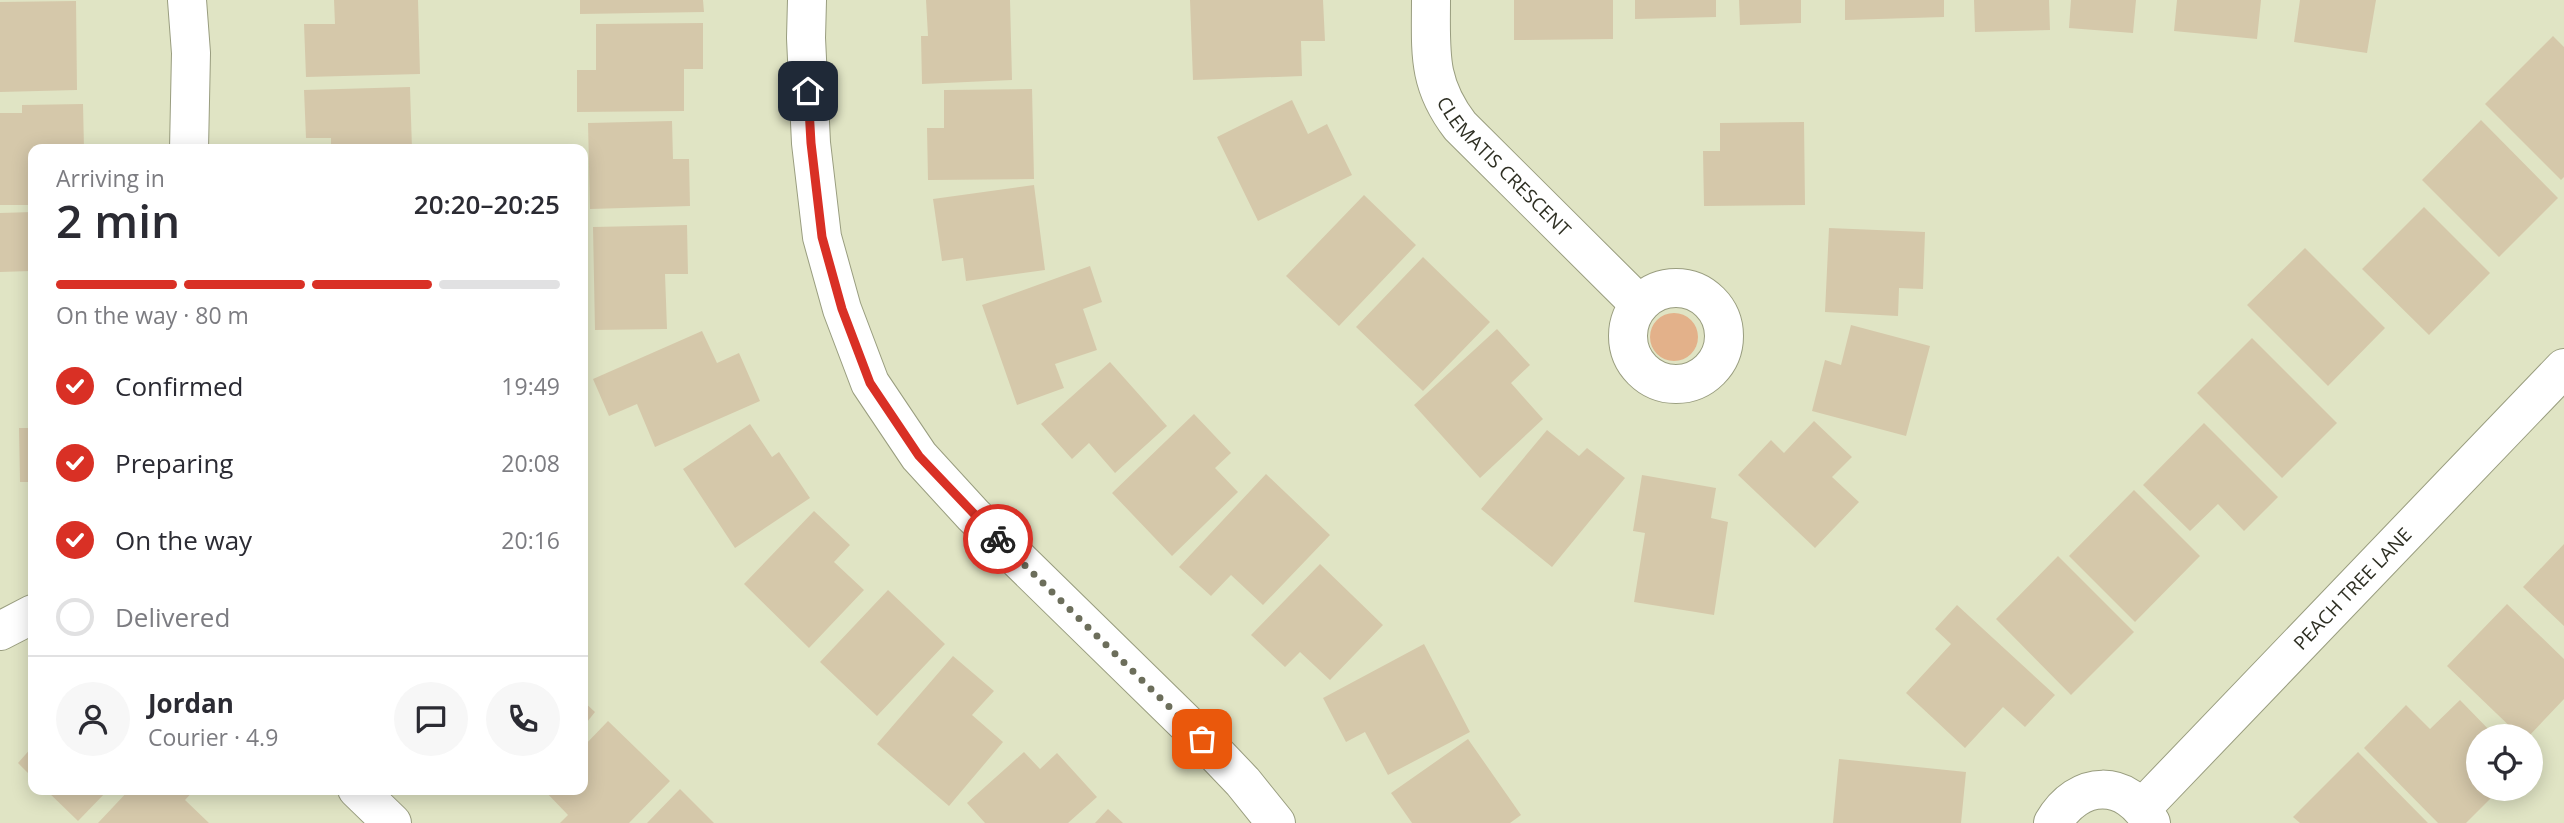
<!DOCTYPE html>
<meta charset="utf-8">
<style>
:root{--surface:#fff;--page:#f7f7f7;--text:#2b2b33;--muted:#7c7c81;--line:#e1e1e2;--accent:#d93025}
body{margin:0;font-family:"Open Sans",sans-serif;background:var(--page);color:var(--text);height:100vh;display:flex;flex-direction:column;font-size:26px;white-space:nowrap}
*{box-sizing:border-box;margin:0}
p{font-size:23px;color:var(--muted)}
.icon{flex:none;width:38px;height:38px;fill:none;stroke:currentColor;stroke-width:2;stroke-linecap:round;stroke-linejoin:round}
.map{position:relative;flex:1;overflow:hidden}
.panel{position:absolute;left:28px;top:144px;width:560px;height:651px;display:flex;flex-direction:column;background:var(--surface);border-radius:14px;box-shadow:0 4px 18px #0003}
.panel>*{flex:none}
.buttons{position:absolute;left:2466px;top:724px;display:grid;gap:14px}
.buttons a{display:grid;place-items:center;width:77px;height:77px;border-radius:50%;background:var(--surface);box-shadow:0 4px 18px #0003;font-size:35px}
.pin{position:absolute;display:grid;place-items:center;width:60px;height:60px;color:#fff;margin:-30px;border-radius:14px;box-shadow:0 4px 10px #0006}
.courier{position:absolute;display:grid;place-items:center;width:70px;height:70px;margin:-35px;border:5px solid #d93025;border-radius:50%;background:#fff;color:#222;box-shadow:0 2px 9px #0007}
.summary em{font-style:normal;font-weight:600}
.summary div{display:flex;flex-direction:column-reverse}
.summary{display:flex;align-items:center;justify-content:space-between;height:119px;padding:0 28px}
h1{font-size:46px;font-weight:600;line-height:52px}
.bar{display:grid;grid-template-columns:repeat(4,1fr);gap:10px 7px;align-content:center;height:84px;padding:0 28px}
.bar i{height:9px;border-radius:5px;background:var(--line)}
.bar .active{background:var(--accent)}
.bar p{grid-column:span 4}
.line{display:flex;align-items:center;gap:18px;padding:0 28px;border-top:2px solid var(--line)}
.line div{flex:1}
.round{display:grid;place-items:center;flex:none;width:74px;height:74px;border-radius:37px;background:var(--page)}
ol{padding:0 28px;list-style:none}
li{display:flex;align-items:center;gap:21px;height:77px}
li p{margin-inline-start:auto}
li .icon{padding:7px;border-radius:50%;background:var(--accent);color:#fff;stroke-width:4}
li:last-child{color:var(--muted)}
li i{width:38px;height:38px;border:4px solid var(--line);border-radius:50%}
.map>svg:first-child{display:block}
</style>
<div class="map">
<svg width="2564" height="823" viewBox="0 0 2564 823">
<rect width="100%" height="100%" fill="#e0e4c4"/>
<path fill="#e3b18a" d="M1650 337a24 24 0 1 1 48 0a24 24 0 1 1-48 0Z"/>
<path fill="#d5c8aa" d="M 334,0 L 418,0 L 420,74 L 306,77 L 304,24 L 335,24 Z
M 580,0 L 703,0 L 704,12 L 580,14 Z
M 926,0 L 1010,0 L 1012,80 L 922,84 L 921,36 L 928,36 Z
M 1190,0 L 1323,0 L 1325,41 L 1301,41 L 1302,76 L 1193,80 Z
M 1514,0 L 1613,0 L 1613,39 L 1514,40 Z
M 1635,0 L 1716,0 L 1716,17 L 1635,19 Z
M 1739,0 L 1801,0 L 1801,23 L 1740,25 Z
M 1845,0 L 1944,0 L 1944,17 L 1845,20 Z
M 1974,0 L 2049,0 L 2050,30 L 1975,32 Z
M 2071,0 L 2136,0 L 2133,33 L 2069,28 Z
M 2177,0 L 2261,0 L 2257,39 L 2174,31 Z
M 2300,0 L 2376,0 L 2367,53 L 2294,42 Z
M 76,1 L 77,90 L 0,92 L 0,2 Z
M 703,23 L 703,69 L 684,69 L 684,111 L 577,112 L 577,70 L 596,70 L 596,24 Z
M 2553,36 L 2564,47 L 2564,177 L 2561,180 L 2485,104 Z
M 410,87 L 412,149 L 331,149 L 331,138 L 306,138 L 304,90 Z
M 1032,89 L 1034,179 L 928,180 L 927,128 L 944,128 L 944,90 Z
M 1292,100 L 1308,134 L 1327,124 L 1352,175 L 1258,221 L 1217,137 Z
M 83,104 L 84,149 L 33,149 L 33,205 L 0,205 L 0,113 L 22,113 L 22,105 Z
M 2481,120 L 2558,198 L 2499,257 L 2422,180 Z
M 672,121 L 673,159 L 689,159 L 690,206 L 590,209 L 588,123 Z
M 1804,122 L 1805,205 L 1704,206 L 1703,151 L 1720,151 L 1720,123 Z
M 1034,185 L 1045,270 L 966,281 L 963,258 L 942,261 L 933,199 Z
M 1364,195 L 1416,245 L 1339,326 L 1286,276 Z
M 2424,207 L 2490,273 L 2429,335 L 2362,269 Z
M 33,212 L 33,289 L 31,289 L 31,271 L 0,272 L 0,213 Z
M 687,225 L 688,274 L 665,274 L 667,329 L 595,330 L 593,227 Z
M 1829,228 L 1925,232 L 1923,289 L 1899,288 L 1898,316 L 1825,312 Z
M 2305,248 L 2385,328 L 2328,386 L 2247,305 Z
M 1423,257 L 1490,322 L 1423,391 L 1356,327 Z
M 1090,266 L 1102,302 L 1083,309 L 1097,350 L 1055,364 L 1064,388 L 1017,405 L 982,305 Z
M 1851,325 L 1930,346 L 1906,436 L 1812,411 L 1825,360 L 1841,365 Z
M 1497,329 L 1530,365 L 1511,383 L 1543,419 L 1480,478 L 1414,405 Z
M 702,331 L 717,363 L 739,353 L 760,401 L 655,447 L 637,404 L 609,416 L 593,379 Z
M 2252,338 L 2337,423 L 2282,478 L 2197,393 Z
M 1110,362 L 1167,426 L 1115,473 L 1089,443 L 1072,459 L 1041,424 Z
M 1194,414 L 1231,453 L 1215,468 L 1238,492 L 1172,556 L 1112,493 Z
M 1814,421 L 1852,457 L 1832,477 L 1859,502 L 1815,548 L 1738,475 L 1771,440 L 1784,453 Z
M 2204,423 L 2278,497 L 2244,531 L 2218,504 L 2190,531 L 2143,485 Z
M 750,424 L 772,457 L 779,452 L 810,498 L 735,548 L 683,469 Z
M 19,428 L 33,428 L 33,482 L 20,482 Z
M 1547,430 L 1579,456 L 1587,448 L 1625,478 L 1552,567 L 1481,509 Z
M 1266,474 L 1330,535 L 1263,605 L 1231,575 L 1211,596 L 1179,567 Z
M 1642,475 L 1716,488 L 1711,518 L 1728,522 L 1714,615 L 1634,602 L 1645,533 L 1633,531 Z
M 2134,490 L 2200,556 L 2135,622 L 2069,556 Z
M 814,511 L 850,545 L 834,562 L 864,590 L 809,648 L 744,584 Z
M 2564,544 L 2564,626 L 2523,587 Z
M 2058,556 L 2134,632 L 2071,695 L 1996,619 Z
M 1320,564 L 1383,625 L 1330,680 L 1300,652 L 1285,667 L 1251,635 Z
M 888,590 L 945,644 L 877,716 L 820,662 Z
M 2507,604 L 2564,659 L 2564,699 L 2528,737 L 2521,737 L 2447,666 Z
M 1957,605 L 2055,695 L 2025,727 L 2003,707 L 1965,748 L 1906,693 L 1951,644 L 1935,629 Z
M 1424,644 L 1470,732 L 1388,775 L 1365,732 L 1346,742 L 1323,698 Z
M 953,656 L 994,691 L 972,715 L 1003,742 L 949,806 L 877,744 Z
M 2460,700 L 2496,737 L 2478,737 L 2478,789 L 2500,789 L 2466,823 L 2438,823 L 2364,748 L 2406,705 L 2430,729 Z
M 583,701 L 595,712 L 583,727 Z
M 608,721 L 670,781 L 629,823 L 560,823 L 568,815 L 543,789 L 583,789 L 583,747 Z
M 1468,739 L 1521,815 L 1510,823 L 1412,823 L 1391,793 Z
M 33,746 L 33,778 L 18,763 Z
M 1024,752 L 1040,769 L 1057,753 L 1097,797 L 1068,823 L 985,823 L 967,803 Z
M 2358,752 L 2428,823 L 2300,823 L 2293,817 Z
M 1839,759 L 1966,772 L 1961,823 L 1833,823 Z
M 45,789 L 109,789 L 78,821 Z
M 130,789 L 195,789 L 185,800 L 209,823 L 98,823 Z
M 680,789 L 714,823 L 647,823 Z
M 1108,809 L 1123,823 L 1095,823 Z"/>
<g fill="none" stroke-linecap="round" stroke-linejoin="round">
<defs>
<g id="minor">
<path d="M 187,0 L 191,53 L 189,149"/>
<path d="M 807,0 L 806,38 L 811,143 L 822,237 L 842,309 L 870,383 L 919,456 L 973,515 L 1202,739 L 1243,782 L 1276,823"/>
<path id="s1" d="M 1431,0 C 1431,52 1427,83 1460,126 L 1639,304"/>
<circle cx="1676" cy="336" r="48"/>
<path d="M 0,631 L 33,614"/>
<path d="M 357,789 L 392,823"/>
<path id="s2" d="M 2142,808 L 2564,368"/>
<path d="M 2053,823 C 2078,779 2127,778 2151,823"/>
</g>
</defs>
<use href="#minor" stroke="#999d7f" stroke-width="40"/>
<use href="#minor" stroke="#fff" stroke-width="38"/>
</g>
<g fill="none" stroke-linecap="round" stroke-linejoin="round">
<path stroke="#6c6e5b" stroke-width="7" stroke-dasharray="0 12.6" d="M 998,539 L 1202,739"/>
<path stroke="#d93025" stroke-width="9" d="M 808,91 L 811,143 L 822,237 L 842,309 L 870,383 L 919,456 L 998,539"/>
</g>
<g text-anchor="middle" stroke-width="5" stroke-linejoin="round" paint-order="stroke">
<g font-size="19" fill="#2e2f23" stroke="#e0e4c4">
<text dy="7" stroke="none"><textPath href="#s1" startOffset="192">CLEMATIS CRESCENT</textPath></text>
<text dy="7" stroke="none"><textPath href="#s2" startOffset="304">PEACH TREE LANE</textPath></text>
</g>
</g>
</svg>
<div class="buttons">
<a><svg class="icon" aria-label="locate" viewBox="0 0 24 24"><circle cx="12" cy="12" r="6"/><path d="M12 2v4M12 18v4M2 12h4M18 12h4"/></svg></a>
</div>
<div class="pin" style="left:1202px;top:739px;background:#ea580c"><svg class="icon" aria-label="bag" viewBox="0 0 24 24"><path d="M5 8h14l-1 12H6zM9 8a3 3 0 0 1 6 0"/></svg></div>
<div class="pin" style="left:808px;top:91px;background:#1f2937"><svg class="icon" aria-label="home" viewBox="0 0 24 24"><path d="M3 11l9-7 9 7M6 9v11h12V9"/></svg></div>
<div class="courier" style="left:998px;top:539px"><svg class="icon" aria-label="bike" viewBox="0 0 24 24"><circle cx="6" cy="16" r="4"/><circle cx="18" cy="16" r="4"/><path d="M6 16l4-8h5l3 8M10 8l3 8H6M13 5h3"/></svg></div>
<section class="panel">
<div class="summary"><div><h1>2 min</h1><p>Arriving in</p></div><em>20:20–20:25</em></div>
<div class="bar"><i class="active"></i><i class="active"></i><i class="active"></i><i></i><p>On the way · 80 m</p></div>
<ol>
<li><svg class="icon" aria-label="check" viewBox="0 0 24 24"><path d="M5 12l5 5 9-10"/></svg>Confirmed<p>19:49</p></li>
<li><svg class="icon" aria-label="check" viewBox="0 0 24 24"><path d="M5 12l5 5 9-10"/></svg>Preparing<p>20:08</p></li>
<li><svg class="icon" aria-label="check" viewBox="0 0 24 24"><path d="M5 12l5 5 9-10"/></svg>On the way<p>20:16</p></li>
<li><i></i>Delivered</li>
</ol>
<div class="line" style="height:126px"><a class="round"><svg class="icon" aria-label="person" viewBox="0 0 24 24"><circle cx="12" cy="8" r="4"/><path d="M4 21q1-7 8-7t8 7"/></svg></a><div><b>Jordan</b><p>Courier · 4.9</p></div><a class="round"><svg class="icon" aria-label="chat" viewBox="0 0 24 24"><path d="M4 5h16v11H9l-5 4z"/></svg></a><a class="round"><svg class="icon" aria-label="phone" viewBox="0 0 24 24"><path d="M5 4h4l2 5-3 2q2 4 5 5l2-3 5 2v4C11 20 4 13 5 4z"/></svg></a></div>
</section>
</div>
